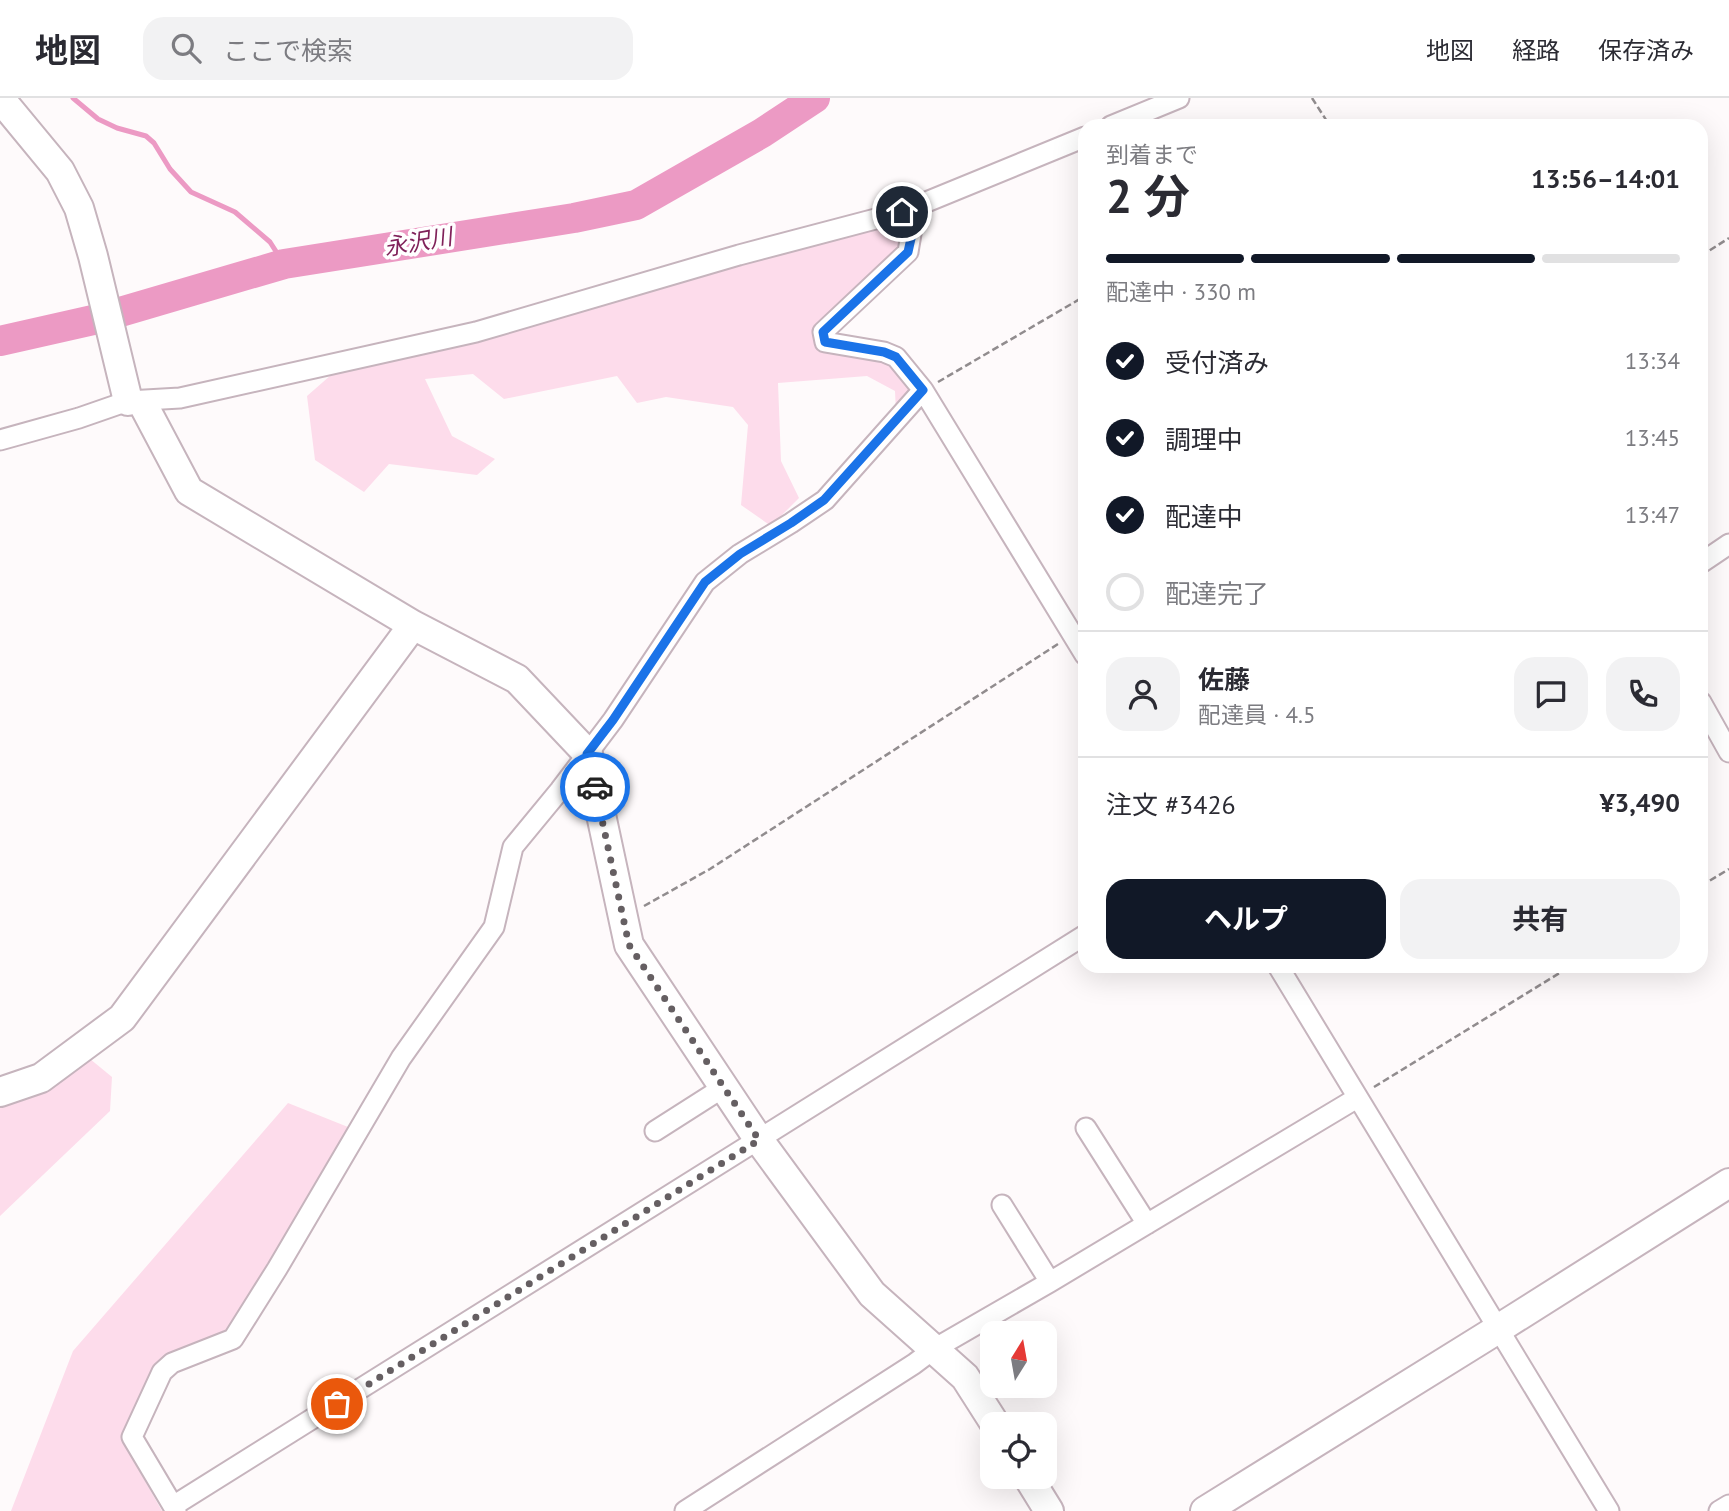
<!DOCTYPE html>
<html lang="ja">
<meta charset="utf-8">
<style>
:root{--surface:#fff;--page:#f2f2f3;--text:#2b2b33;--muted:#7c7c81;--line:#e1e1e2;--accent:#111827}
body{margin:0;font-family:"PT Sans","Noto Sans JP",sans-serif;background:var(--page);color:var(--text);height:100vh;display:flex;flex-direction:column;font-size:26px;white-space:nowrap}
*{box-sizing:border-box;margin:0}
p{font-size:23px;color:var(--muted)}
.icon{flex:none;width:38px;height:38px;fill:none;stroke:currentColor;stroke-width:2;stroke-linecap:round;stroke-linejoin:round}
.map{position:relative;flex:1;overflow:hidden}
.details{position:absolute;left:1078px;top:21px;width:630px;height:854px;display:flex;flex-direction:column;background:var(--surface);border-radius:21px;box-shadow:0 7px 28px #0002}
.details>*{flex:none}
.needle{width:46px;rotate:11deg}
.tools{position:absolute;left:980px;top:1223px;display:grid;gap:14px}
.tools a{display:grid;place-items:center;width:77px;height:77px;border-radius:14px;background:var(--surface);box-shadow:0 7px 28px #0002;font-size:35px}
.pin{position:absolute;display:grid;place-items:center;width:60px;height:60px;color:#fff;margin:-30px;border:4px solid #fff;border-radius:50%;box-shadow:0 2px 7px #0007}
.courier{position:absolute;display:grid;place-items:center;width:70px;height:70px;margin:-35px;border:5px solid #1a73e8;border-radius:50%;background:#fff;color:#222;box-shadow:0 2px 9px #0007}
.head em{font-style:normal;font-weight:700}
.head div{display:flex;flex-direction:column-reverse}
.head{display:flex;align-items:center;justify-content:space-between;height:119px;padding:0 28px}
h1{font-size:46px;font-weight:700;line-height:52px}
.bar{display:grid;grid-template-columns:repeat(4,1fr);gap:10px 7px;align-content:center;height:84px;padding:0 28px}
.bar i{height:9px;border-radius:5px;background:var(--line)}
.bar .selected{background:var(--accent)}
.bar p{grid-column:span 4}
.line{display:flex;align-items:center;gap:18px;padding:0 28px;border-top:2px solid var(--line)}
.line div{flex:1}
.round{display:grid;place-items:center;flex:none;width:74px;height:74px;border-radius:21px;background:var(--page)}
ol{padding:0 28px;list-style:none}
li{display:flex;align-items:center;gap:21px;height:77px}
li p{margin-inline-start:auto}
li .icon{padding:7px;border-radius:50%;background:var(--accent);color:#fff;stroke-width:4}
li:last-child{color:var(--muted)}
li i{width:38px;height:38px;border:4px solid var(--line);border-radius:50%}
.action{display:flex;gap:14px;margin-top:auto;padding:14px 28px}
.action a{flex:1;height:80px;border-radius:21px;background:var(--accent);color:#fff;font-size:28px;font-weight:700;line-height:80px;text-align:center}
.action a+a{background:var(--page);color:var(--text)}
header{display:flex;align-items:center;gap:42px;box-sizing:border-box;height:98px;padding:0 35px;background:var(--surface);border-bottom:2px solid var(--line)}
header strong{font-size:33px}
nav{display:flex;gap:38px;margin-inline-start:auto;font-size:24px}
.search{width:490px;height:63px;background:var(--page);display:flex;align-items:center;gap:18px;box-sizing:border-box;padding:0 24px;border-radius:21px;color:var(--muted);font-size:26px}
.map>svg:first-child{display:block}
</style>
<header>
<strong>地図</strong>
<div class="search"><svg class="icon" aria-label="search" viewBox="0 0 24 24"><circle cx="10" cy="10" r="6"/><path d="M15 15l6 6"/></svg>ここで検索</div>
<nav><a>地図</a><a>経路</a><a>保存済み</a></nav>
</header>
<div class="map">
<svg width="1729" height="1413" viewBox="0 0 1729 1413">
<rect width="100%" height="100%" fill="#fefafb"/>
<path fill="#fddceb" d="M 897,121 L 902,147 L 819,231 L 820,253 L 887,261 L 912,290 L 896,315 L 895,293 L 867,278 L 778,285 L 781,363 L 799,400 L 771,428 L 741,407 L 748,327 L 733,309 L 666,299 L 637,305 L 617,278 L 504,301 L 473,276 L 425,281 L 452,338 L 495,361 L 477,377 L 389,366 L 364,394 L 315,362 L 307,298 L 347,263 Z
M 84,956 L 112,979 L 110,1013 L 0,1118 L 0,1008 L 31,995 Z
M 288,1005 L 358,1033 L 233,1241 L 169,1257 L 121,1340 L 162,1413 L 11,1413 L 73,1253 Z"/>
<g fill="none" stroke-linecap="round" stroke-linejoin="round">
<path stroke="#ec9ac4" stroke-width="5" d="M 73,0 L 98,21 L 117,30 L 146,38 L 154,45 L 170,71 L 191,94 L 235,114 L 270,144 L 284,166"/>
<path stroke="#ec9ac4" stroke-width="30" d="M 0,243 L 93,222 L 284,166 L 574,120 L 636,107 L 762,35 L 815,0"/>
<defs>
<path id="street" d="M 1111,28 L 1179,0
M 902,114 L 911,136 L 908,154 L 823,234 L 825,244 L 884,254 L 896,259 L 923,292 L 1085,557
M 0,342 L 79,320 L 128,303 L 180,300 L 476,234 L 739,157 L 902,114 L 1085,39
M 1701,465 L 1729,446
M 1701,604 L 1729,654
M 1278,868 L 1609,1413
M 1086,1030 L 1147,1126
M 655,1033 L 724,989
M 1002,1107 L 1050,1184
M 173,1408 L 1085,837
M 176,1413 L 132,1339 L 162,1274 L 172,1265 L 233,1241 L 277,1171 L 401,960 L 494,829 L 513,749 L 560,692 L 613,622 L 705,484 L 740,456 L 791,425 L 825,402 L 923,292
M 685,1413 L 914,1266 L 934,1251 L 1050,1184 L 1357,1000
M 1719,1413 L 1729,1407"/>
<path id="secondary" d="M 0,3 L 3,4 L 60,73 L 79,110 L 93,158 L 128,303
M 144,308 L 189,393 L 413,527 L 517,581 L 588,656 L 629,847 L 759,1042 L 872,1196 L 965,1279 L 995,1326
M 0,994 L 41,980 L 122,920 L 413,527
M 1028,1379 L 1049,1413
M 1205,1413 L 1498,1231 L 1729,1085"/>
</defs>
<use href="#street" stroke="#c6b4bd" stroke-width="23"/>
<use href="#secondary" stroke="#c6b4bd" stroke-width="32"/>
<path stroke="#918c8e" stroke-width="2.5" stroke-dasharray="7 3.5" stroke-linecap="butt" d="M 1312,0 L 1330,28
M 1701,158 L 1729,140
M 938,284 L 1085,198
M 1701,788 L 1729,771
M 644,808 L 710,771 L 1058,546
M 1374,989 L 1571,868"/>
<use href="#street" stroke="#fff" stroke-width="19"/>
<use href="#secondary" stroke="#fff" stroke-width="28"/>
</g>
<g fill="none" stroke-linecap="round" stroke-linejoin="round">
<path stroke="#655f62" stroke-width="7" stroke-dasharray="0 12.6" d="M 337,1306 L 759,1042 L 629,847 L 595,689"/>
<path stroke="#1a73e8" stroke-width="9" d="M 595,689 L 587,656 L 613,622 L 705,484 L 740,456 L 791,425 L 824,402 L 923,292 L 896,259 L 884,254 L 825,244 L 823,234 L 908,154 L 912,136 L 902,114"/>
</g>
<g text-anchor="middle" stroke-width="7" stroke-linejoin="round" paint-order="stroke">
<g font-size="23" font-style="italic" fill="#80225a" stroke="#fff">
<text transform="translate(418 144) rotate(-10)" y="8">永沢川</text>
</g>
</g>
</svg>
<div class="tools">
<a><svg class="needle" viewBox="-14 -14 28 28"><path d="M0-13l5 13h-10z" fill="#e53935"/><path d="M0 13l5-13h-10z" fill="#7c7c81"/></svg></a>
<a><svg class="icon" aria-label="locate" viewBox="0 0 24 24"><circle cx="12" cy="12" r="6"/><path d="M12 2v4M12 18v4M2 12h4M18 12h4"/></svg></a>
</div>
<div class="pin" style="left:337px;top:1306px;background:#ea580c"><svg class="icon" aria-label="bag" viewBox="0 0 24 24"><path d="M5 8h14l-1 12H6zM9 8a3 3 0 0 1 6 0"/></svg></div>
<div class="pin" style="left:902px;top:114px;background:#1f2937"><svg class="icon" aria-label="home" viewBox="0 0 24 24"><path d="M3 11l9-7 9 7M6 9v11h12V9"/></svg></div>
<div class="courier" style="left:595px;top:689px"><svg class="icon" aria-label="car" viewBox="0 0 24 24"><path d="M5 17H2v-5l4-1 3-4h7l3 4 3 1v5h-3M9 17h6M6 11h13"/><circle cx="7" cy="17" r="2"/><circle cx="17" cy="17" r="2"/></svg></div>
<section class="details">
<div class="head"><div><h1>2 分</h1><p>到着まで</p></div><em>13:56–14:01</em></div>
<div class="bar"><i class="selected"></i><i class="selected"></i><i class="selected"></i><i></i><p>配達中 · 330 m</p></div>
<ol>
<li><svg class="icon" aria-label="check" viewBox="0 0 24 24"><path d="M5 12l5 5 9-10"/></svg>受付済み<p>13:34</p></li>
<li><svg class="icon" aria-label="check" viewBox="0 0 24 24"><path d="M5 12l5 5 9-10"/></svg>調理中<p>13:45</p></li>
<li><svg class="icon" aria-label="check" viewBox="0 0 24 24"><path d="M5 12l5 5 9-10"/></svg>配達中<p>13:47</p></li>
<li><i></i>配達完了</li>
</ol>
<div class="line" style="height:126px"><a class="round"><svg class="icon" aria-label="person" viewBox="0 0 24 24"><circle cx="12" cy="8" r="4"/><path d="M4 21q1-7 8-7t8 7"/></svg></a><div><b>佐藤</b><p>配達員 · 4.5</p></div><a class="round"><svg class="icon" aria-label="chat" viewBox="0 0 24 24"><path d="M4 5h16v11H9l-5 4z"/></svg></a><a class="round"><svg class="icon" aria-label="phone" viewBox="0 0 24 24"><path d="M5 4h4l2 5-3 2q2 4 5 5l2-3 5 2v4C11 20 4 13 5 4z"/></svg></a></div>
<div class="line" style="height:91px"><div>注文 #3426</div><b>¥3,490</b></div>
<div class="action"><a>ヘルプ</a><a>共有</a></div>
</section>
</div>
